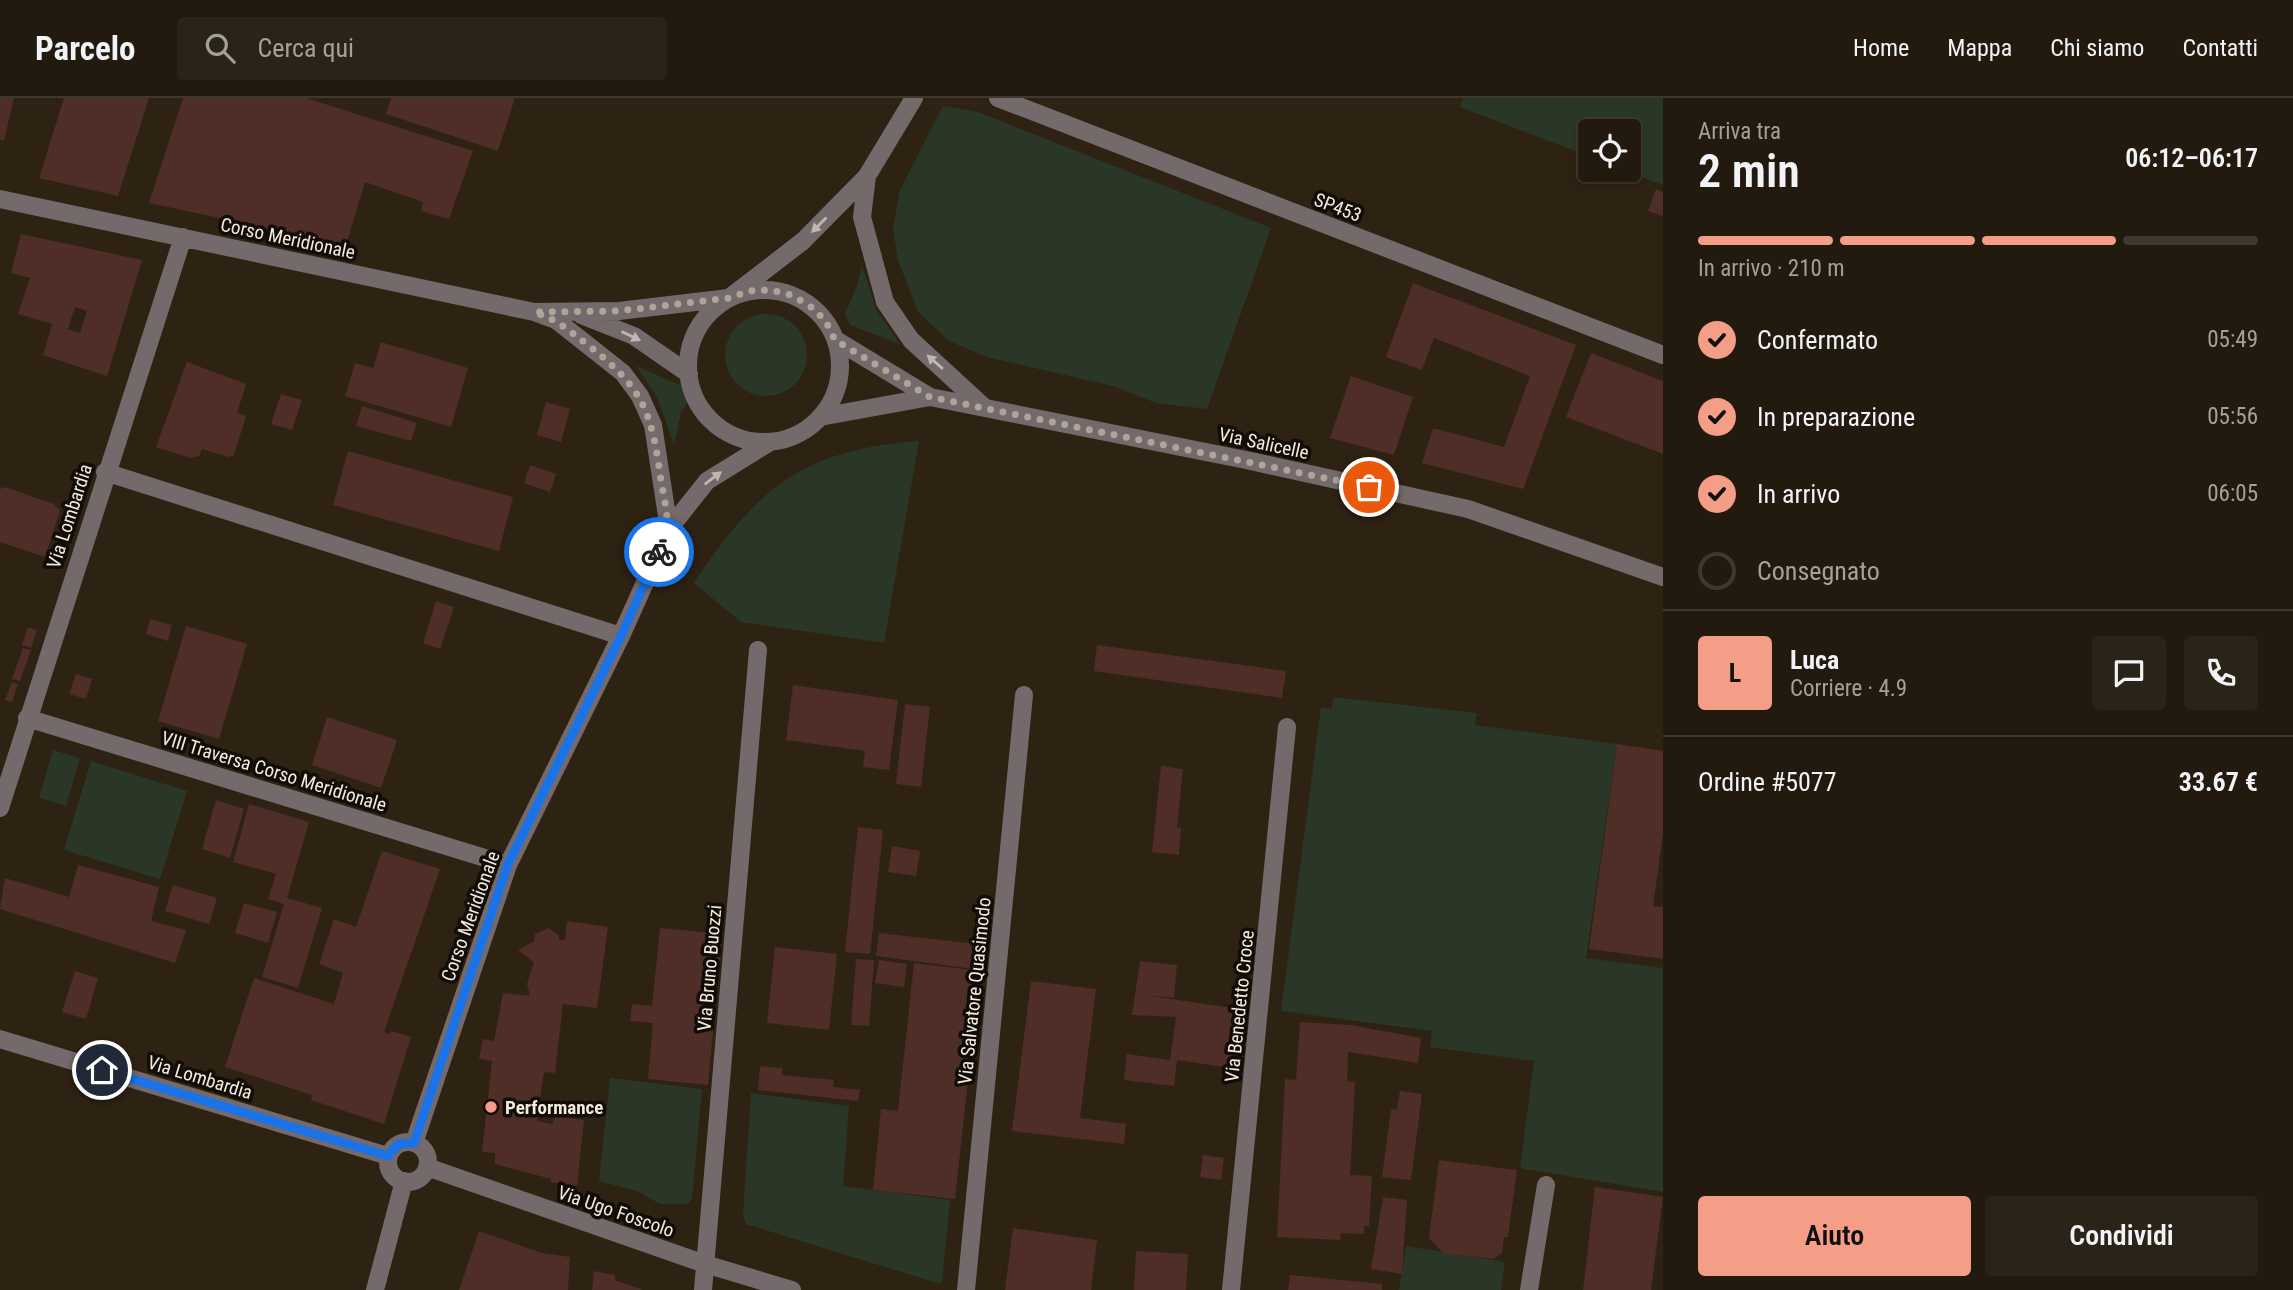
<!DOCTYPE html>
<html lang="it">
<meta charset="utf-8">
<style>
:root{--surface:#221a0e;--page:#2a2317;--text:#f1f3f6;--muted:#a2a19e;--line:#3f382e;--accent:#f49e88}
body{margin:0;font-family:"Roboto Condensed",sans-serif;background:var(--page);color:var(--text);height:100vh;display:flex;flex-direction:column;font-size:26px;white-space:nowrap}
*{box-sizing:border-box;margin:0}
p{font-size:23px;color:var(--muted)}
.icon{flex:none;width:38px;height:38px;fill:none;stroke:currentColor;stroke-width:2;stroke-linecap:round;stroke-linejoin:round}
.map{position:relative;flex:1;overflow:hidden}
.details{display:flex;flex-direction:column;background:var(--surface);width:630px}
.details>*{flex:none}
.tools{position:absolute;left:1578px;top:21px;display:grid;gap:14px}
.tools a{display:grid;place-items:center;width:63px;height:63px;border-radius:7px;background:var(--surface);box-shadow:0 4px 10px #0003,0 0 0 2px var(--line);font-size:35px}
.pin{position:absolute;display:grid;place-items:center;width:60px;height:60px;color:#fff;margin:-30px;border:4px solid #fff;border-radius:50%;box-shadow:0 2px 7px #0007}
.courier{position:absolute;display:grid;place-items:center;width:70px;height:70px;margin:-35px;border:5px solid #1a73e8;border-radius:50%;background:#fff;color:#222;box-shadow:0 2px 9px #0007}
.summary em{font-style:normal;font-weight:600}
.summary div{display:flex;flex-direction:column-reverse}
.summary{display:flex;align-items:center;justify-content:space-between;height:119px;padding:0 35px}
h1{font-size:46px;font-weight:600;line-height:52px}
.bar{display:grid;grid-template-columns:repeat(4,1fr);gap:10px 7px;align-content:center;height:84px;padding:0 35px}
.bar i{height:9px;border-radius:5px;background:var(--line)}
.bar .selected{background:var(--accent)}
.bar p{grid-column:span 4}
.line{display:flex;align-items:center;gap:18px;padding:0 35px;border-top:2px solid var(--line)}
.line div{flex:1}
.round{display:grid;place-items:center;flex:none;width:74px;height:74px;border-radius:7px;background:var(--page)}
ol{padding:0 35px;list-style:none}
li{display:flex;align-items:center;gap:21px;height:77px}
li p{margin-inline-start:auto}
li .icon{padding:7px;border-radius:50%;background:var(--accent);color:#111;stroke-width:4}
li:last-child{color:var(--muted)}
li i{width:38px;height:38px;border:4px solid var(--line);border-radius:50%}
.button{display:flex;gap:14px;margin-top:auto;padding:14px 35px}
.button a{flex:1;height:80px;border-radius:7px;background:var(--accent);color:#111;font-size:28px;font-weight:600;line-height:80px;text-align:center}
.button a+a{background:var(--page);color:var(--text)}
header{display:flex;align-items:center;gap:42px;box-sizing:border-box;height:98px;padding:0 35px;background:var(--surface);border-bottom:2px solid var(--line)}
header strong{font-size:33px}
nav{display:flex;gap:38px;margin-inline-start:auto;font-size:24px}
.search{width:490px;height:63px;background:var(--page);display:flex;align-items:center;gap:18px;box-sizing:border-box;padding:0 24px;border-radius:7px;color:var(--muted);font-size:26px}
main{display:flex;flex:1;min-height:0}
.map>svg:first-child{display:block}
</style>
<header>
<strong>Parcelo</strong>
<div class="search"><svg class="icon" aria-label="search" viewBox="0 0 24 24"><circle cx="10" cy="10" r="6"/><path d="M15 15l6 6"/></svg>Cerca qui</div>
<nav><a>Home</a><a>Mappa</a><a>Chi siamo</a><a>Contatti</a></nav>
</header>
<main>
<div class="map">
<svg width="1663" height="1192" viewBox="0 0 1663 1192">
<rect width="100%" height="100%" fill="#2e2213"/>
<path fill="#2a3726" d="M 1463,0 L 1663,0 L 1663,87 L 1623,72 L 1629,72 L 1629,33 L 1591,33 L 1591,59 L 1460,9 Z
M 943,8 L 978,14 L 1271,130 L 1207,311 L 1156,305 L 1113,288 L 987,259 L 949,243 L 918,214 L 898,162 L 893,131 L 900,92 Z
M 862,167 L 876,211 L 900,246 L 850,227 L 845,216 L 857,188 Z
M725 257a41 41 0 1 1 82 0a41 41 0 1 1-82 0Z
M 636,268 L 683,288 L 689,302 L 681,314 L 674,347 L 657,299 Z
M 919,343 L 884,545 L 741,524 L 694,485 C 756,391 803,351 919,343 Z
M 1333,599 L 1477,615 L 1475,627 L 1617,646 L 1586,860 L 1663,870 L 1663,1094 L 1520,1070 L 1534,963 L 1430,949 L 1432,933 L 1281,913 L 1321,609 L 1332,611 Z
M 53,652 L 80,660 L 66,708 L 39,700 Z
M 91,663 L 187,693 L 160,781 L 64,752 Z
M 610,980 L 702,991 L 692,1101 L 687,1106 L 660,1106 L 637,1093 L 599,1083 Z
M 751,995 L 849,1008 L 843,1088 L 950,1102 L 942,1184 L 937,1185 L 746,1126 L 743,1117 Z
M 1406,1148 L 1505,1164 L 1501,1192 L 1399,1192 Z"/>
<path fill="#4f2e28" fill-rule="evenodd" d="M 0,0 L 14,0 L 4,43 L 0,42 Z
M 64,0 L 149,0 L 118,98 L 39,80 Z
M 183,0 L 306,0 L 473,53 L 449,121 L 421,113 L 423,104 L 365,84 L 346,147 L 149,105 Z
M 391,0 L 515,0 L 498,53 L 386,16 Z
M 1656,91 L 1663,94 L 1663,118 L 1648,113 Z
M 21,136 L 142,162 L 107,278 L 43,257 L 52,226 L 18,216 L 30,180 L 11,175 ZM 75,209 L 87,213 L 80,235 L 68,231 Z
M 1413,185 L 1576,247 L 1523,391 L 1422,365 L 1433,330 L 1504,349 L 1530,278 L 1434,240 L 1422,272 L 1386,259 Z
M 381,244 L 468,270 L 451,329 L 345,298 L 355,265 L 373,270 Z
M 1591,255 L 1663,283 L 1663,356 L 1566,319 Z
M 187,264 L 246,286 L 237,315 L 246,318 L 234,357 L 229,359 L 202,351 L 199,358 L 190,360 L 156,349 Z
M 1351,278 L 1413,299 L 1394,357 L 1330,340 Z
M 281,296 L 302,302 L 292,332 L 271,326 Z
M 546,304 L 570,311 L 561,344 L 537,337 Z
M 362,308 L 417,325 L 411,343 L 356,328 Z
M 348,353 L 513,399 L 499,453 L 333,407 Z
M 530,367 L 556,376 L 550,394 L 524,385 Z
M 5,389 L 54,406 L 60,413 L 45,459 L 0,444 L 0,391 Z
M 436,503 L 454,509 L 440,551 L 423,545 Z
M 150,521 L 172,527 L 168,543 L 146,536 Z
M 186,528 L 247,546 L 219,641 L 158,623 Z
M 28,529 L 37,532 L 31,550 L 22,547 Z
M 1097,547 L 1286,573 L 1282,600 L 1094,573 Z
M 23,550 L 31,552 L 20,583 L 12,581 Z
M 76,576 L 92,581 L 86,601 L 69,596 Z
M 12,584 L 18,586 L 12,604 L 5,602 Z
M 793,587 L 898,602 L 889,672 L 863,669 L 865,653 L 786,642 Z
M 905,606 L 930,609 L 921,689 L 896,686 Z
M 327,619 L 397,642 L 381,690 L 312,667 Z
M 1617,646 L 1663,653 L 1663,735 L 1653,808 L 1663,809 L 1663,861 L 1589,851 Z
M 1161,668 L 1183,671 L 1177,730 L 1181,730 L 1179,757 L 1152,754 Z
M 216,702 L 244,711 L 230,760 L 202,751 Z
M 249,706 L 309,724 L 287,800 L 322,810 L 298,890 L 262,879 L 284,806 L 268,801 L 276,776 L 233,764 Z
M 858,729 L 883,732 L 870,856 L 845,854 Z
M 892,748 L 920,753 L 916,778 L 888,774 Z
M 382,753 L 440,771 L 384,934 L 389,936 L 391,933 L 411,939 L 384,1026 L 311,1002 L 312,997 L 225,969 L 254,880 L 334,906 L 343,875 L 319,866 L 334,821 L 356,829 Z
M 78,767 L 159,789 L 151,823 L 186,832 L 175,865 L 0,811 L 5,780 L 69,799 Z
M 173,787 L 217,800 L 209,826 L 165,813 Z
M 244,805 L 277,814 L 268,845 L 235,835 Z
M 567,823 L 608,829 L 597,910 L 563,906 L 555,975 L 544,974 L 537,1023 L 553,1026 L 554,1018 L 584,1022 L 577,1088 L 550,1084 L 551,1081 L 495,1066 L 495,1055 L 482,1054 L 492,963 L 479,961 L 483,941 L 494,943 L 503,895 L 530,898 L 527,886 L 534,864 L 518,852 L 534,843 L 535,836 L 548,830 L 559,837 L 559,842 L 565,842 Z
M 660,830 L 722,836 L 708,987 L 648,981 L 653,925 L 630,923 L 632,906 L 652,908 Z
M 879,835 L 977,846 L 974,871 L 876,858 Z
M 775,849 L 837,856 L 829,932 L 767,925 Z
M 856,861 L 874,862 L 869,928 L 851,927 Z
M 879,862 L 907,866 L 904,889 L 875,885 Z
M 1140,863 L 1177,867 L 1174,900 L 1144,897 L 1246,912 L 1237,971 L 1177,962 L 1174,988 L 1124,982 L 1127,956 L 1170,962 L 1176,919 L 1132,917 Z
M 914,865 L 980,873 L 955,1101 L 873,1092 L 881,1011 L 898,1013 Z
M 75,873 L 98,880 L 86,921 L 62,914 Z
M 1031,883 L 1096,891 L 1080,1020 L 1126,1026 L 1124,1046 L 1012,1033 Z
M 1300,924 L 1350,927 L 1421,940 L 1418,965 L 1348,954 L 1347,983 L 1355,984 L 1350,1077 L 1372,1078 L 1369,1128 L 1364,1128 L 1364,1136 L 1341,1135 L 1340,1142 L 1277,1139 L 1285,981 L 1296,982 Z
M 760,968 L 782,970 L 782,977 L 834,982 L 833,989 L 860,992 L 858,1003 L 758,992 Z
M 1400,993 L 1422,996 L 1411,1082 L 1382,1079 L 1391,1011 L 1397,1012 Z
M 1203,1057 L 1224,1060 L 1221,1082 L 1200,1079 Z
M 1439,1062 L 1517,1072 L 1508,1139 L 1504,1139 L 1502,1155 L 1493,1161 L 1443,1155 L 1429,1140 Z
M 1595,1089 L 1663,1099 L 1651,1192 L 1583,1192 Z
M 1383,1099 L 1407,1102 L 1402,1176 L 1371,1171 Z
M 1013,1130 L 1097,1142 L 1091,1192 L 1005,1192 Z
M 479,1133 L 542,1155 L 570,1159 L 568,1192 L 459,1192 Z
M 1136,1153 L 1188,1156 L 1186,1192 L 1134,1192 Z
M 594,1173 L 615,1177 L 615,1182 L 643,1192 L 592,1192 Z
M 1290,1177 L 1382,1186 L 1382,1192 L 1288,1192 Z"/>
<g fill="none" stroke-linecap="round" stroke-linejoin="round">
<path stroke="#756a6b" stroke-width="18" d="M 998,0 L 1663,257
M 867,78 L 862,119 L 885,204 L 911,242 L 985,310
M 0,101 L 534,214 L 619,213 L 729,200 L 803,143 L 867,78 L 914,0
M688 268a76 76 0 1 1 152 0a76 76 0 1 1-152 0Z
M 537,215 L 556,222 L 623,275 L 640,298 L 653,327 L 669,431
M 581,217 L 634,238 L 689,276
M 836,242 L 930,299 L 1246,362 L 1468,411 L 1663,479
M 820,319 L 930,299
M 105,374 L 621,538
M 27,620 L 508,767
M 0,710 L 183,139
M 0,941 L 388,1058
M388 1064a20 20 0 1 1 40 0a20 20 0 1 1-40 0Z
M 414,1045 L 508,767 L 621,538 L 669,431 L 707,383 L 770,344
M 427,1069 L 705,1166 L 792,1192
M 375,1192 L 404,1083
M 703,1192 L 758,552
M 966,1192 L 1024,597
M 1231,1192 L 1287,629
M 1529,1192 L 1546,1087"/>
</g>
<defs><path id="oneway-solid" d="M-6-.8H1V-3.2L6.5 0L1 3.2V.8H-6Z" transform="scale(1.75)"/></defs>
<g fill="#c1b7b2">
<use href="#oneway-solid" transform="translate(819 127) rotate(135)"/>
<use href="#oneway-solid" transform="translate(631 238) rotate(26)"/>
<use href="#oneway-solid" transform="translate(935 264) rotate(-139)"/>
<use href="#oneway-solid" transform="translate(713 380) rotate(-37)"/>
</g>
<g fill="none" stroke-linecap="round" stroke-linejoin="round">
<path stroke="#aea499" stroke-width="7" stroke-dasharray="0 12.6" d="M 659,454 C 672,424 666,413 661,382 C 651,312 644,291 588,247 C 570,233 556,221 534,214 L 618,213 L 729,200 L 749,193 L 771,192 L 791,197 L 810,208 L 825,222 L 835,242 L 930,299 L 1369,389"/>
<path stroke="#1a73e8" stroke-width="9" d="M 102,972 L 388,1058 L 398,1046 L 414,1045 L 508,766 L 621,538 L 659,454"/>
</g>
<circle fill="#f49e88" stroke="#120c06" stroke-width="2.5" cx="491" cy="1009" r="7"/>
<g text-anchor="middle" stroke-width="7" stroke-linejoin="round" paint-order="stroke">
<g font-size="19" fill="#f3eae1" stroke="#120c06">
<text transform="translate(1338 109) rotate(21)" y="7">SP453</text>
<text transform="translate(288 140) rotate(12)" y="7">Corso Meridionale</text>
<text transform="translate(1264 345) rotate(12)" y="7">Via Salicelle</text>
<text transform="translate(69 418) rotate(-72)" y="7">Via Lombardia</text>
<text transform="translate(274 673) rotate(17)" y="7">VIII Traversa Corso Meridionale</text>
<text transform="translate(470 818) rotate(-70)" y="7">Corso Meridionale</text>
<text transform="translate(709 870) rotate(-85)" y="7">Via Bruno Buozzi</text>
<text transform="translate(974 893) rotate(-84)" y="7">Via Salvatore Quasimodo</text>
<text transform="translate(1239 908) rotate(-84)" y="7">Via Benedetto Croce</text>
<text transform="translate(200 979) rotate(17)" y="7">Via Lombardia</text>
<text transform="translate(616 1113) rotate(19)" y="7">Via Ugo Foscolo</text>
</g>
<g font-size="19" font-weight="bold" fill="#f3eae1" stroke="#120c06" text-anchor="start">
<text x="505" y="1016">Performance</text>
</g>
</g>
</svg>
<div class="tools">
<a><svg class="icon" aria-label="locate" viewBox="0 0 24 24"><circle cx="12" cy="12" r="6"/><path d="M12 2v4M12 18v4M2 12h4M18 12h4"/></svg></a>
</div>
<div class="pin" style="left:1369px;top:389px;background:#ea580c"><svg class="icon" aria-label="bag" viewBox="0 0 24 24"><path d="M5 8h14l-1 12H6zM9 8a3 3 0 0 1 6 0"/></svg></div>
<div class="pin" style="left:102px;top:972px;background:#1f2937"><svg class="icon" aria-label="home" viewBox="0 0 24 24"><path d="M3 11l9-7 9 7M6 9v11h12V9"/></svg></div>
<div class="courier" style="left:659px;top:454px"><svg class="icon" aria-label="bike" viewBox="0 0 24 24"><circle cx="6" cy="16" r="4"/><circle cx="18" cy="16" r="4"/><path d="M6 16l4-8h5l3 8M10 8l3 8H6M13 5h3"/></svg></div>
</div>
<section class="details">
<div class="summary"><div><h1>2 min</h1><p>Arriva tra</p></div><em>06:12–06:17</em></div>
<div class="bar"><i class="selected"></i><i class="selected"></i><i class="selected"></i><i></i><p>In arrivo · 210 m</p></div>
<ol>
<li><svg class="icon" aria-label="check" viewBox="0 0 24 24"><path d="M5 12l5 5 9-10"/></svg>Confermato<p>05:49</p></li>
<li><svg class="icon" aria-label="check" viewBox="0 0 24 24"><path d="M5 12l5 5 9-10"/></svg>In preparazione<p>05:56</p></li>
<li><svg class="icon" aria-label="check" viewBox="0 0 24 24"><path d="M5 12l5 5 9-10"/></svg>In arrivo<p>06:05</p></li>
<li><i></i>Consegnato</li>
</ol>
<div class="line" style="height:126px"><b class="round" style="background:var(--accent);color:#111">L</b><div><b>Luca</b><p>Corriere · 4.9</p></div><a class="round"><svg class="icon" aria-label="chat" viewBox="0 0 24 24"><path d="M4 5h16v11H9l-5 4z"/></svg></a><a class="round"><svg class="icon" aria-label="phone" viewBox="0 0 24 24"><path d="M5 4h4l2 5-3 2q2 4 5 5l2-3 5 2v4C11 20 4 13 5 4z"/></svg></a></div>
<div class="line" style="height:91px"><div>Ordine #5077</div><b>33.67 €</b></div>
<div class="button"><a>Aiuto</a><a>Condividi</a></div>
</section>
</main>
